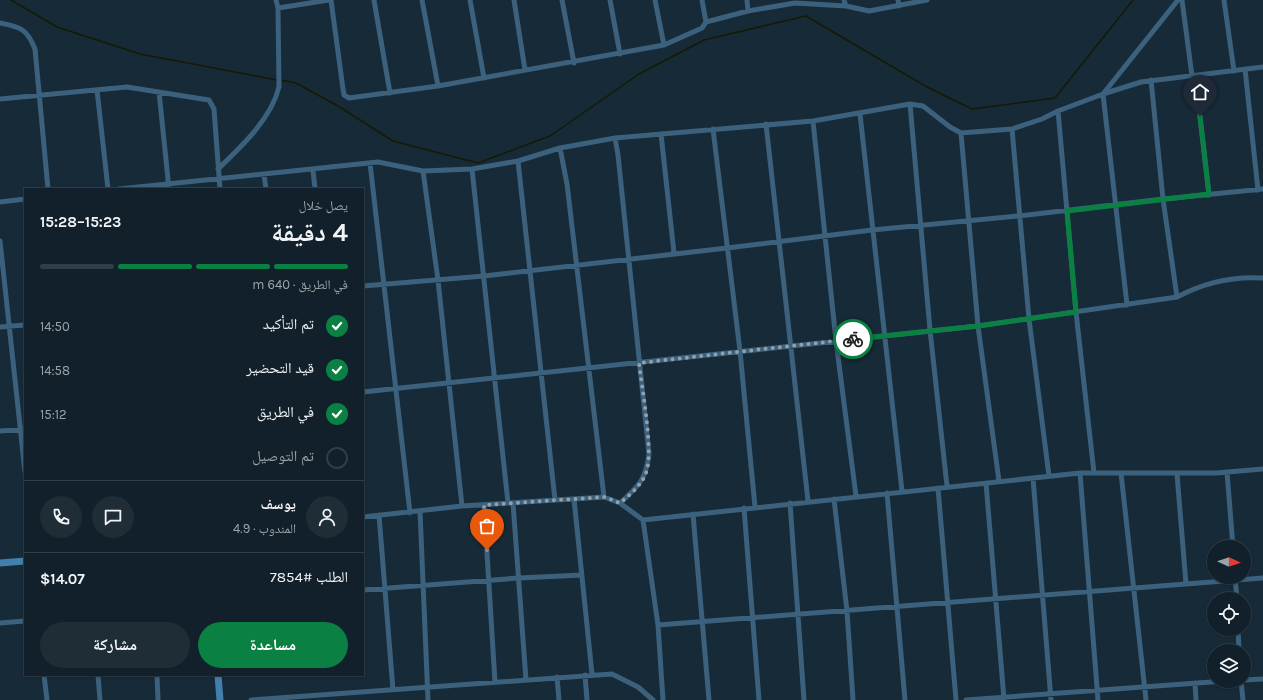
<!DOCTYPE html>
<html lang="ar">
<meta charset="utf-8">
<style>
:root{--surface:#11202a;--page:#1e2d36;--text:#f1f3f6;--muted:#9ca3a8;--line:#303e47;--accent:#0b8043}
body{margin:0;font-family:Karla,"Noto Naskh Arabic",sans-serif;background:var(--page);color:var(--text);direction:rtl;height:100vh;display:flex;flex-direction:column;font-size:15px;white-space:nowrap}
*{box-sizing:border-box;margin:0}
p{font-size:13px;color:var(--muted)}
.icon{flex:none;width:22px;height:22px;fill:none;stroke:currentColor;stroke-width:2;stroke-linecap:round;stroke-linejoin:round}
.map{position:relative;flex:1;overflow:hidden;direction:ltr}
.side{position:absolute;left:24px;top:188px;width:340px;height:488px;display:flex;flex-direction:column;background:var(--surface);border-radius:0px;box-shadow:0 1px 3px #0004,0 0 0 1px var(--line);direction:rtl}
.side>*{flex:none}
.needle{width:26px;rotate:93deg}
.fabs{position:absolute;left:1207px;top:540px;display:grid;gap:8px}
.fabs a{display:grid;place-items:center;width:44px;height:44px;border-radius:50%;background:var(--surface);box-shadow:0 1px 3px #0004,0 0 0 1px var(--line);font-size:20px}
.pin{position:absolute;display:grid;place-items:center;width:34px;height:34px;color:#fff;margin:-41px -17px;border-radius:50% 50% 50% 0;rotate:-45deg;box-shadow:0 0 4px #0007}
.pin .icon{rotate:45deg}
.courier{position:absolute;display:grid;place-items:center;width:40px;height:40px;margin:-20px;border:3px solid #0b8043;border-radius:50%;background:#fff;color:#222;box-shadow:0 1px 5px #0007}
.summary em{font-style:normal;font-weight:700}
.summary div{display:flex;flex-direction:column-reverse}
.summary{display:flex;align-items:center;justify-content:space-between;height:68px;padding:0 16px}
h1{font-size:26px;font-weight:700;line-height:30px}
.bar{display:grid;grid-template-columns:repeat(4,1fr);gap:6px 4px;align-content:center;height:48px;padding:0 16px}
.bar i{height:5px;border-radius:3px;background:var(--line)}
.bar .current{background:var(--accent)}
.bar p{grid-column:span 4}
.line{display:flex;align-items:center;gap:10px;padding:0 16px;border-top:1px solid var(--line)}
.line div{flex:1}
.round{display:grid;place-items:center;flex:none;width:42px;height:42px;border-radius:21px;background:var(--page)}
ol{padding:0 16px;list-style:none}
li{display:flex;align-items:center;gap:12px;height:44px}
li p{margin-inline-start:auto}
li .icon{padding:4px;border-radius:50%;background:var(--accent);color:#fff;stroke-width:4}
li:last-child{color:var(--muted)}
li i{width:22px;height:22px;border:2px solid var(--line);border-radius:50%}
.button{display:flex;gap:8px;margin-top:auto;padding:8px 16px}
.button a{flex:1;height:46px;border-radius:24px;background:var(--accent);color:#fff;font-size:16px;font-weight:700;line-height:46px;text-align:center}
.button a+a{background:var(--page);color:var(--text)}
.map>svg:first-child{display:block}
</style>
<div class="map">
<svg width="1263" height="700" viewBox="0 0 1263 700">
<rect width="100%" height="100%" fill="#172a38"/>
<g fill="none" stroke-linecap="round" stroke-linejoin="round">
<path stroke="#151b01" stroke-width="1.5" d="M 11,0 L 57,27 L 140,54 L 277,80
M 281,80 L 296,83 L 338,106 L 393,141 L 478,163 L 550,136 L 639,74 L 704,40 L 806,16 L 927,87 L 972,109 L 1055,98 L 1133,0"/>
<path stroke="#3b617c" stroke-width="5" d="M 331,0 L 343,89 L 344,95 L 349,98 L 438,86 L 664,45 L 702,28 L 706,22 L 748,11 L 795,3 L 846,6 L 869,11 L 927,0
M 374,0 L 390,93
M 422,0 L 438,86
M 470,0 L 484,78
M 514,0 L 525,70
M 562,0 L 574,63
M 610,0 L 620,54
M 655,0 L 664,45
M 702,0 L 706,22
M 747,0 L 748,11
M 844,0 L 846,6
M 898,0 L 899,6
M 1182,0 L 1192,76 L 1198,100 L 1209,195
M 1224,0 L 1234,71
M 278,8 L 329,0
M 0,23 C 21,27 27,29 35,49 L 48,189
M 1245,69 L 1258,190
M 1151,80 L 1163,199 L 1177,297
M 97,90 L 108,189
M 159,92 L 169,189
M 0,99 L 127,87 L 209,100 L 214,109 L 220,189
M 910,104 L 930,330 L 947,486
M 1058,111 L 1076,312 L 1094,473
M 860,114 L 902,491
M 813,121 L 836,341 L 856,496
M 766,124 L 808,501
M 713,129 L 740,351 L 755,507
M 1012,129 L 1029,319 L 1049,476
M 961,133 L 978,326 L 999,481
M 661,134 L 674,253
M 560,148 L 567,184 L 604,497
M 518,161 L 555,500
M 370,163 L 410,513
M 218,169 C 242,146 271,119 279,87 L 278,8 L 276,0
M 472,169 L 508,503
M 313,170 L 315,189
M 423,171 L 438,280 L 462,506
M 264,175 L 266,189
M 119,189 L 378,162 L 423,171 L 472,169 L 518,161 L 560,148 L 615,138 L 813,121 L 910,104 L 923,106 L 950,127 L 961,133 L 1012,129 L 1042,119 L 1058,111 L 1103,94 L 1141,82 L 1263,67
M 0,202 L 25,199
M 0,241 L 25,472
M 363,286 L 484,276 L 727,248 L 872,230 L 1019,216 L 1163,199 L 1263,189
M 1127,305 L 1103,94 L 1178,0
M 0,327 L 25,325
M 363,392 L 978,326 L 1177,297 C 1205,282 1232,276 1263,278
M 0,431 L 25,429
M 1227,472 L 1233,547
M 1080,473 L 1098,700
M 1121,473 L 1146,700
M 1177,474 L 1186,584
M 1033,478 L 1051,700
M 986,483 L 1004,699
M 938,488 L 956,700
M 887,493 L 905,700
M 574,499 L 592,674
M 834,499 L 847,611 L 853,700
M 513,503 L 526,680
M 620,503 L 643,520 L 658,625 L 663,700
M 790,503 L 804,700
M 484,505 L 495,682
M 744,508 L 759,700
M 420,511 L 428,700
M 693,514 L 709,700
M 379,515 L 393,690
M 363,517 L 462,506 L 604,497 L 620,503 C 639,486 646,479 649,454 L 618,155 L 615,138
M 643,520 L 1080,473 L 1216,473 L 1263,469
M 1235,578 L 1237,599
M 363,590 L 519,578 L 582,575
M 0,623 L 25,621
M 658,625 L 1263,578
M 1238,629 L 1239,651
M 44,675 L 47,700
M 98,675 L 100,700
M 157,675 L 158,700
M 585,675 L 587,700
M 557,677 L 559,700
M 1244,680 L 1263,679
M 1241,681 L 1243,700
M 1195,683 L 1196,700
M 251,700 L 612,674 L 638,687 L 653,700
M 966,700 L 1225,681"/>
<path stroke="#4280ac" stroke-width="7" d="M 0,563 L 25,561
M 218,675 L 220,700"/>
</g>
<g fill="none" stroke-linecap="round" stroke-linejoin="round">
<path stroke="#92a0ab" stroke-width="4" stroke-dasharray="0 7.2" d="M 487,550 L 484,505 L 604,497 L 620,503 C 631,494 643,484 647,470 C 653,447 642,389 639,363 L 853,339"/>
<path stroke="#0b8043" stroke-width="5" d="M 853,339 L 978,326 L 1076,312 L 1067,211 L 1209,194 L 1200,116"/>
</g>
</svg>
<div class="fabs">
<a><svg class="needle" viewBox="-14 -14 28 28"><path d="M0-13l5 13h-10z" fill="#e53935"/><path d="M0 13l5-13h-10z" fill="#9ca3a8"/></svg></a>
<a><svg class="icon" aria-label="locate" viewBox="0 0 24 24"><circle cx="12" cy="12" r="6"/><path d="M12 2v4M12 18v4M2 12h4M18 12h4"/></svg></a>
<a><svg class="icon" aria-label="layers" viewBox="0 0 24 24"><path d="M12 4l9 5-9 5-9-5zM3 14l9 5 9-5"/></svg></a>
</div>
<div class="pin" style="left:487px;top:550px;background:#ea580c"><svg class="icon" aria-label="bag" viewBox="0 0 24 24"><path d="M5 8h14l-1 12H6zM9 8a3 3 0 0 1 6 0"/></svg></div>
<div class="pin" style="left:1200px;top:116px;background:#1f2937"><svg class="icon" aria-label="home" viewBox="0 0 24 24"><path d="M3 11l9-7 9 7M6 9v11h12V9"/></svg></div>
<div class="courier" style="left:853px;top:339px"><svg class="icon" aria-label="bike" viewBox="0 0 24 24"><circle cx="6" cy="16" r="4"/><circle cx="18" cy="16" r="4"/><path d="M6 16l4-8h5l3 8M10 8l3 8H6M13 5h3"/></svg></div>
<section class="side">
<div class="summary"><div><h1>4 دقيقة</h1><p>يصل خلال</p></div><em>15:23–15:28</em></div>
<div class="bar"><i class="current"></i><i class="current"></i><i class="current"></i><i></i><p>في الطريق · 640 m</p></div>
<ol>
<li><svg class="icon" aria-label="check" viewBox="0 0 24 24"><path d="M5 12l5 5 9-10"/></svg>تم التأكيد<p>14:50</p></li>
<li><svg class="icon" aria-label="check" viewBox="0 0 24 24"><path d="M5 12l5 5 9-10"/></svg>قيد التحضير<p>14:58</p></li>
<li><svg class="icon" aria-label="check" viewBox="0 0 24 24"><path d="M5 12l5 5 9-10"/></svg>في الطريق<p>15:12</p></li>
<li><i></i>تم التوصيل</li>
</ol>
<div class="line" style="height:72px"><a class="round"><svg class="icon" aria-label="person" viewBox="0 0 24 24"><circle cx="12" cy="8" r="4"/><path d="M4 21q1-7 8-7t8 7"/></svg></a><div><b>يوسف</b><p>المندوب · 4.9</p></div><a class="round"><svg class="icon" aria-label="chat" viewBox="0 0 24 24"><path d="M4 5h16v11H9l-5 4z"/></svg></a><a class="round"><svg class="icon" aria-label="phone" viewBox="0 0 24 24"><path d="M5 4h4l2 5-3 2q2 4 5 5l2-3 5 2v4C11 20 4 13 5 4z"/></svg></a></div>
<div class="line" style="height:52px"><div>الطلب #7854</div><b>$14.07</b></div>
<div class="button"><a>مساعدة</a><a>مشاركة</a></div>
</section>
</div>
